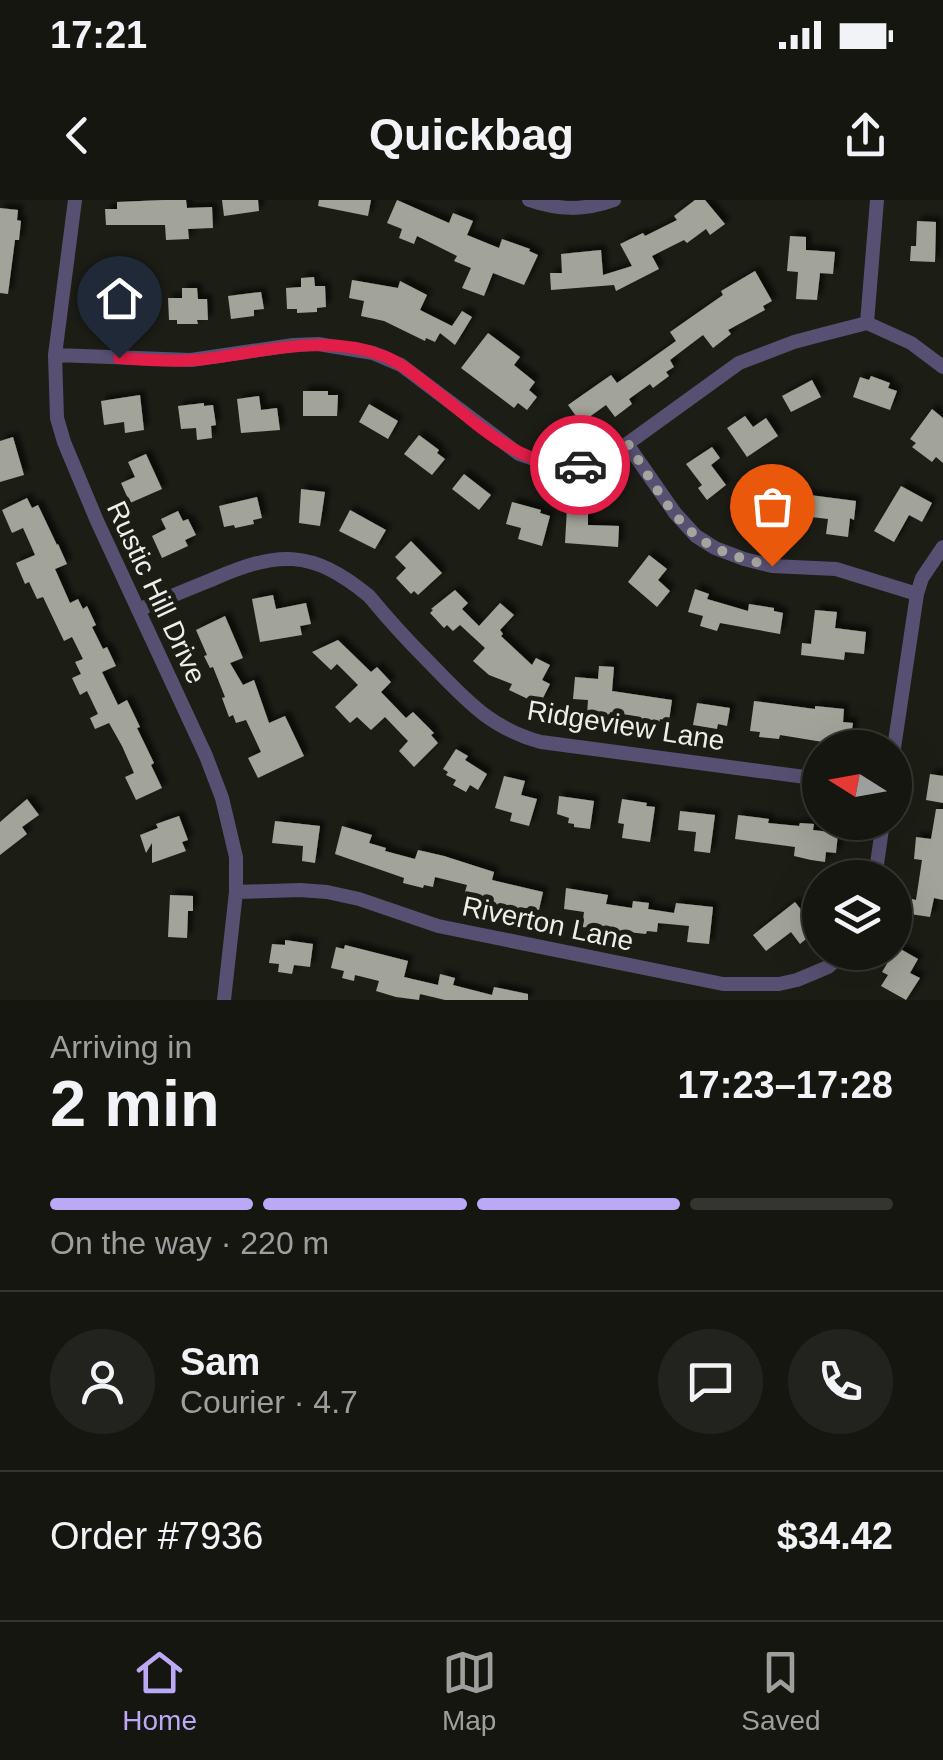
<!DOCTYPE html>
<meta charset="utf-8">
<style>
:root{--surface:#151610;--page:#22231e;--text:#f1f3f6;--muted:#9d9f9f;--line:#343530;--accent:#bca9f5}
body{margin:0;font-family:Helvetica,sans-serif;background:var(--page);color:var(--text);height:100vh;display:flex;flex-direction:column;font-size:38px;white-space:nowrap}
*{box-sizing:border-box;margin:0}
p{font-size:32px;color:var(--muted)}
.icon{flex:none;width:55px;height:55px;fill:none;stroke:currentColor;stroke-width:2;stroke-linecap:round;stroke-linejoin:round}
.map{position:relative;height:800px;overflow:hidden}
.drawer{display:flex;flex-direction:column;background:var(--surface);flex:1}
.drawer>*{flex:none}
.needle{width:65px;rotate:281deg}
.tools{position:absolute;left:802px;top:530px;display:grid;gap:20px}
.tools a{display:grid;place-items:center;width:110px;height:110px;border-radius:50%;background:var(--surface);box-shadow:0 10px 40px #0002,0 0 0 2px var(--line);font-size:50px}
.pin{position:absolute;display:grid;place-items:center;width:85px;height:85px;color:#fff;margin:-102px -42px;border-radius:50% 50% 50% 0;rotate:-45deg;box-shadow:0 0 10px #0007}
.pin .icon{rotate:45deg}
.courier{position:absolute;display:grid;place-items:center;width:100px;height:100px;margin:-50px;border:8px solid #e11d48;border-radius:50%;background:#fff;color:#222;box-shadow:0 2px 12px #0007}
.head em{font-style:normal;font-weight:800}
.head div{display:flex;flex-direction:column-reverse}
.head{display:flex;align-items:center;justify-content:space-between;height:170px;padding:0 50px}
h1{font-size:65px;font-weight:800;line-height:75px}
.bar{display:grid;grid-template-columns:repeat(4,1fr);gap:15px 10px;align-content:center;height:120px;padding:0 50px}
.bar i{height:12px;border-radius:8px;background:var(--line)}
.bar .on{background:var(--accent)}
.bar p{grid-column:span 4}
.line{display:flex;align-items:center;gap:25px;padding:0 50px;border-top:2px solid var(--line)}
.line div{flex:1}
.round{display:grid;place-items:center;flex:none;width:105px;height:105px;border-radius:52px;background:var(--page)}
.status{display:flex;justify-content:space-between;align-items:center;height:70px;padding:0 50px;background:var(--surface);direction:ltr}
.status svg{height:28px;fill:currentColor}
header{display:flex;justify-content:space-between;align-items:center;height:130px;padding:0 50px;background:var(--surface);font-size:45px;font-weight:800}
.dock{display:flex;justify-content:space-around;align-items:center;height:140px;border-top:2px solid var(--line);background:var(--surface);font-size:28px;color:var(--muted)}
.dock a{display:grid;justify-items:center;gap:5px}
.dock .on{color:var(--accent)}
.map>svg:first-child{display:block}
</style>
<div class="status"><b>17:21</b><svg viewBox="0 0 49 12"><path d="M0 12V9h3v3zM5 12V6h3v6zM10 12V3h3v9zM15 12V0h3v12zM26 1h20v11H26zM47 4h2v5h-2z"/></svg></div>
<header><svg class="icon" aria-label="back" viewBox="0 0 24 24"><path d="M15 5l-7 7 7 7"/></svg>Quickbag<svg class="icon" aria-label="share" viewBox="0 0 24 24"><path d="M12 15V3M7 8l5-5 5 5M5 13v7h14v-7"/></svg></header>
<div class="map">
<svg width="943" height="800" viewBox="0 0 943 800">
<defs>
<filter id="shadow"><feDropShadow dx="5" dy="-5" stdDeviation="2.5" flood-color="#0009"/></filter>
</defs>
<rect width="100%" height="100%" fill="#1c1d15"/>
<path fill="#a2a49a" filter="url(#shadow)" d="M 164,0 L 186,0 L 187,8 L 212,7 L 213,28 L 188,29 L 189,39 L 166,40 L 165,25 L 106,25 L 105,9 L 117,9 L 117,2 Z
M 222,0 L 258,0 L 259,11 L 224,16 Z
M 319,0 L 371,0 L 368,16 L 318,6 Z
M 397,0 L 449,23 L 453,13 L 473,21 L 467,35 L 499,48 L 502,39 L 530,49 L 529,51 L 538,55 L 524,85 L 493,73 L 484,96 L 462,88 L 471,68 L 454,61 L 457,56 L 417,36 L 414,44 L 399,38 L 402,29 L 387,23 Z
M 695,0 L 705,0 L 725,24 L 710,35 L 706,29 L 687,43 L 684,40 L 652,56 L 659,69 L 616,91 L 614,85 L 551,90 L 550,73 L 562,73 L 561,54 L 601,50 L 603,75 L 632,66 L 620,44 L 643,33 L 645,36 L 677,20 L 674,16 Z
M 0,8 L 18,10 L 17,20 L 21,21 L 19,40 L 15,40 L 8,94 L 0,93 Z
M 917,21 L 936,22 L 935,62 L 910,61 L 911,46 L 916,46 Z
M 790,36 L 806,37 L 806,50 L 835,52 L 833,74 L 820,73 L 817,100 L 796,99 L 798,72 L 787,71 Z
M 755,71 L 772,101 L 763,106 L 765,110 L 728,130 L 731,134 L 713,148 L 703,135 L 670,160 L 674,167 L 666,172 L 669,176 L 653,188 L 650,184 L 629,199 L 632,204 L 615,217 L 606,205 L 581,223 L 568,205 L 611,175 L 617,183 L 676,141 L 670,132 L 723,95 L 721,91 Z
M 314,77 L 315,86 L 325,86 L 326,107 L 317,108 L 317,112 L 297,113 L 297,109 L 287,109 L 286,88 L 301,87 L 301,78 Z
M 352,80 L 398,88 L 400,81 L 427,95 L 420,110 L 452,126 L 462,111 L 472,117 L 455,145 L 440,133 L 435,142 L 426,138 L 425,141 L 384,121 L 361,116 L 364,101 L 349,98 Z
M 99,82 L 148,89 L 143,124 L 121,121 L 123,107 L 97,103 Z
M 182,88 L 197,88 L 198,99 L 207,99 L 208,120 L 197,120 L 198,124 L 177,124 L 177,120 L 169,120 L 168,98 L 182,98 Z
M 261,92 L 264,109 L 254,110 L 254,116 L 231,119 L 228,96 Z
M 488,133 L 520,157 L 514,165 L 535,182 L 529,190 L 537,197 L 527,210 L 518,203 L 514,208 L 461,168 Z
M 871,176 L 890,183 L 888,188 L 897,191 L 890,210 L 853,197 L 860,177 L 869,180 Z
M 812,180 L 821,197 L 791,212 L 782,196 Z
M 303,191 L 328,191 L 328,195 L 338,195 L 337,216 L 303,216 Z
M 140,195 L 144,230 L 125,233 L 124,222 L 104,225 L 101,201 Z
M 259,196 L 261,210 L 277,208 L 280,230 L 241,233 L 237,199 Z
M 204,203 L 204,206 L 213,205 L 216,225 L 211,226 L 212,238 L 197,240 L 196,228 L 181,229 L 178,206 Z
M 369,204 L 398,221 L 388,239 L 359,222 Z
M 932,209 L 943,218 L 943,263 L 936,257 L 932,262 L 912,247 L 916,243 L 910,239 Z
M 745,216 L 753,227 L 766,218 L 778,236 L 747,257 L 727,228 Z
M 419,235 L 439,250 L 437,253 L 445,259 L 432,275 L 404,254 Z
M 13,237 L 24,275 L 0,282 L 0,241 Z
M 712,247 L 720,258 L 711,265 L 726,285 L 707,300 L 698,288 L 702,285 L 686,264 Z
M 146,254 L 162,289 L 130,303 L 121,283 L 135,277 L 128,262 Z
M 464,274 L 491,295 L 479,310 L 452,289 Z
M 901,286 L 932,303 L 922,322 L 909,315 L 894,342 L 874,331 Z
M 301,289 L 325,292 L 320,326 L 299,323 Z
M 794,293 L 856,301 L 854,320 L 850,318 L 848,337 L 826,334 L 828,319 L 794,315 L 792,323 L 783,322 L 782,328 L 759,324 L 761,309 L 771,302 L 792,306 Z
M 257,297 L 262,318 L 253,320 L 254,324 L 235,328 L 234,325 L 224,327 L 219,306 Z
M 27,298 L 32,308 L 38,305 L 57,345 L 58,344 L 67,364 L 55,369 L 70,403 L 78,399 L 83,409 L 87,406 L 96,425 L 92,427 L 103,449 L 107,447 L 116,466 L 102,472 L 118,505 L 127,500 L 140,527 L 137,528 L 154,563 L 151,565 L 162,588 L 136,600 L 125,577 L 134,573 L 122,546 L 109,523 L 95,529 L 90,518 L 98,514 L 87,491 L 80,495 L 72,478 L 81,474 L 75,462 L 83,459 L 72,437 L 64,441 L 43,397 L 37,399 L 29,382 L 25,384 L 16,363 L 35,355 L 23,328 L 12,333 L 2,310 Z
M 512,302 L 541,310 L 540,313 L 550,316 L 542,346 L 518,339 L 521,328 L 506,324 Z
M 567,308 L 588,309 L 588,325 L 619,326 L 618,347 L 565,343 Z
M 350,310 L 386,330 L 375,349 L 339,331 Z
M 178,311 L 183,321 L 188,319 L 196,335 L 185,340 L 188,346 L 162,358 L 152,336 L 166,329 L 161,319 Z
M 411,341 L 442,373 L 418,395 L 414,391 L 411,394 L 396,378 L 406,368 L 395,357 Z
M 649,355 L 667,369 L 658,380 L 670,391 L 657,407 L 628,382 Z
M 695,389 L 709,394 L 707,399 L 748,411 L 749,404 L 774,408 L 774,411 L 783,413 L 780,434 L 720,423 L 717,431 L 700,426 L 703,416 L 688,412 Z
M 455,390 L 468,403 L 462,409 L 479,426 L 500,403 L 514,415 L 500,430 L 503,434 L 501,436 L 532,465 L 536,458 L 550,465 L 542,480 L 550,484 L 541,502 L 532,497 L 530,500 L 509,490 L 512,484 L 489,475 L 473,461 L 485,448 L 460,425 L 453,431 L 447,425 L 444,428 L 430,413 L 433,410 L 431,409 Z
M 273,395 L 276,409 L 306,403 L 311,424 L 300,426 L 302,435 L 260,442 L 252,399 Z
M 815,410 L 837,412 L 835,428 L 866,432 L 864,454 L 845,452 L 844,460 L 801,455 L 802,443 L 811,444 Z
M 225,416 L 243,458 L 230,463 L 243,485 L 254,480 L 269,523 L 285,516 L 304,556 L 258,578 L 248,558 L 261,552 L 246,520 L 236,523 L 233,515 L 229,517 L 222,498 L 225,497 L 213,467 L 210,468 L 204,456 L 207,455 L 196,430 Z
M 338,440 L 371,472 L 377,467 L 391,482 L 381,492 L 406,518 L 413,512 L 434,533 L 431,535 L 438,543 L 414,567 L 399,551 L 408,541 L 385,517 L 371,530 L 357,517 L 350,523 L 335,507 L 358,485 L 337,464 L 331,470 L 312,452 Z
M 599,466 L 614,467 L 612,491 L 672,500 L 669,521 L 660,519 L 659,524 L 640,521 L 641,517 L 610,512 L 610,516 L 587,515 L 588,500 L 573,499 L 575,477 L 598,479 Z
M 754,501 L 815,509 L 815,506 L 844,509 L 843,522 L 853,523 L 850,542 L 842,541 L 841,545 L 780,535 L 779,539 L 759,537 L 760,532 L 750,531 Z
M 697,503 L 730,508 L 727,526 L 718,524 L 717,529 L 693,525 Z
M 456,549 L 468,556 L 465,560 L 487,574 L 478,590 L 470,585 L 466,592 L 453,585 L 456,580 L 446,575 L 448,572 L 443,569 Z
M 930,574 L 943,576 L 943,603 L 926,600 Z
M 504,576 L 525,581 L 521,595 L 537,599 L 529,626 L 510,621 L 512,613 L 495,608 Z
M 559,596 L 594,601 L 590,629 L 574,627 L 574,624 L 568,623 L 569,618 L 557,614 Z
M 27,599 L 39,615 L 22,627 L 27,634 L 0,655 L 0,622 Z
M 622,599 L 647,603 L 646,606 L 655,607 L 650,642 L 622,638 L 624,624 L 618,623 Z
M 936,609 L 943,609 L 943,700 L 934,698 L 930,717 L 910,714 L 912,699 L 916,700 L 922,660 L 914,659 L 916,637 L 931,639 Z
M 680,611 L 715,615 L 710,653 L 694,651 L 696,632 L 678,630 Z
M 738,615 L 769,619 L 768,623 L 799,626 L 800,623 L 814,624 L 813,630 L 838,633 L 836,653 L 826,652 L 825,662 L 811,660 L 794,656 L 795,647 L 735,639 Z
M 179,616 L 188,640 L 182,642 L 186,651 L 152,663 L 152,643 L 146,653 L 140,635 L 158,628 L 156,624 Z
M 275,621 L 320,626 L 315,663 L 302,661 L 303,646 L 272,643 Z
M 342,626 L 372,635 L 369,643 L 386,648 L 385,651 L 415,659 L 418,650 L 444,656 L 494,672 L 492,680 L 543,692 L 539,710 L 531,709 L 531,713 L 463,699 L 467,685 L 435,677 L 433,687 L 424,685 L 423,688 L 403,683 L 404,678 L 335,654 Z
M 566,688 L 608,695 L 606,704 L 632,708 L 633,701 L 649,703 L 648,709 L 674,713 L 676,703 L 713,707 L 709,744 L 687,742 L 689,726 L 658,723 L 657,732 L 647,731 L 646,734 L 582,727 L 584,712 L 564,709 Z
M 170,695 L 193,696 L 193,711 L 188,711 L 187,738 L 168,737 Z
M 795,702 L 817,730 L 800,744 L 791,732 L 766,751 L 753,735 Z
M 285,740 L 313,744 L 310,767 L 294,765 L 292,774 L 278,772 L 279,764 L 269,763 L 272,744 L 285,745 Z
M 345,745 L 408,761 L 404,777 L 438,785 L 440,774 L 455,778 L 453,785 L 492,795 L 494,787 L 528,794 L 528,800 L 445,800 L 420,794 L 419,800 L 396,797 L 376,791 L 379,781 L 355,775 L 354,781 L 342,778 L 344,771 L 331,768 L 336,747 L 344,749 Z
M 897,747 L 918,759 L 910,773 L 920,778 L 906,800 L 881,786 L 888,775 L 882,772 Z"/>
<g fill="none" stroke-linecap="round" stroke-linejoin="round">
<path stroke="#585072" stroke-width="14" d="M 75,0 L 55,155 L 57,218 L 64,242 L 97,321 L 206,556 L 222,598 L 236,657 L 236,692 L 224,800
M 529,0 C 558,10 584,11 614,0
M 867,123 L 877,0
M 55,155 L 191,160 L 293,145 L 318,144 L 373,153 L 401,165 L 519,254 L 548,264 L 575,266 L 599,260 L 627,244 L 739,163 L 794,142 L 824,134 L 867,123 L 911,143 L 943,167
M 627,244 L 675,313 L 696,336 L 715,348 L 744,359 L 772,366 L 836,369 L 917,394
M 138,410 C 162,400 186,390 211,380 C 277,351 311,348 369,396 C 388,419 407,440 428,461 C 464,498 489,528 541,542 L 820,579
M 894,548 L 917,394 L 922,378 L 943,347
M 875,678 L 883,622
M 236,692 L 300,690 L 327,692 L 359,699 L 438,726 L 723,784 L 779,784 L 797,780 L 828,767 L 845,752"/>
</g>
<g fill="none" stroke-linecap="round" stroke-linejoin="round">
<path stroke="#a4a59e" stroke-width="10" stroke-dasharray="0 18" d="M 580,265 L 599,260 L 628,244 C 649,275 669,316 699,338 C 721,354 747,360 772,366"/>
<path stroke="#e11d48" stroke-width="12" d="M 119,158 C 144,160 170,162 196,160 C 258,154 323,132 384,156 C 401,163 415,175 429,186 C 474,220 519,270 580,265"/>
</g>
<g text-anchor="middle" stroke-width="10" stroke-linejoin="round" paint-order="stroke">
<g font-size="28" fill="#edeee8" stroke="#1c1d15">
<text transform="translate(157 392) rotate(65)" y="10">Rustic Hill Drive</text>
<text transform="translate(626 525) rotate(9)" y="10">Ridgeview Lane</text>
<text transform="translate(548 723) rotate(12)" y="10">Riverton Lane</text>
</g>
</g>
</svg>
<div class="tools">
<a><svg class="needle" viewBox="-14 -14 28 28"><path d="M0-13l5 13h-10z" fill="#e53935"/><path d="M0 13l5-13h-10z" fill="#9d9f9f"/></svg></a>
<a><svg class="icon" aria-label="layers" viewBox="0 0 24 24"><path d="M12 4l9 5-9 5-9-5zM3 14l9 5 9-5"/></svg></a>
</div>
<div class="pin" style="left:772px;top:366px;background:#ea580c"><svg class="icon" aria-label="bag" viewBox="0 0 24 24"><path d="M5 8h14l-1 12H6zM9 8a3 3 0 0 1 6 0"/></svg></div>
<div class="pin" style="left:119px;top:158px;background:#1f2937"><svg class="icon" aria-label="home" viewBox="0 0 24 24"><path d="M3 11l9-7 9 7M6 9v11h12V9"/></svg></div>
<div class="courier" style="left:580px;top:265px"><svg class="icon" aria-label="car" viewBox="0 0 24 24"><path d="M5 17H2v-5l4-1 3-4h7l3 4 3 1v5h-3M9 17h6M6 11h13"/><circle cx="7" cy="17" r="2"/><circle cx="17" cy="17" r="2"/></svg></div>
</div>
<section class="drawer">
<div class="head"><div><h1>2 min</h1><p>Arriving in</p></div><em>17:23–17:28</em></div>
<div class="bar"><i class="on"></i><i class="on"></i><i class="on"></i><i></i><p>On the way · 220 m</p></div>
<div class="line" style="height:180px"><a class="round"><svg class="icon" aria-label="person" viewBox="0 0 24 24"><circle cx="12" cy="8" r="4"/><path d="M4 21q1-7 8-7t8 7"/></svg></a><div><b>Sam</b><p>Courier · 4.7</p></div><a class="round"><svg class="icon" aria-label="chat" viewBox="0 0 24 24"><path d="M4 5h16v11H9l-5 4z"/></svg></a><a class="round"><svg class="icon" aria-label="phone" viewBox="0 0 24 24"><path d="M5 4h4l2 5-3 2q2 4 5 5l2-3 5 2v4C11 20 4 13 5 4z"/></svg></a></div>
<div class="line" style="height:130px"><div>Order #7936</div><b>$34.42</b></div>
</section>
<nav class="dock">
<a class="on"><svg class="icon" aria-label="home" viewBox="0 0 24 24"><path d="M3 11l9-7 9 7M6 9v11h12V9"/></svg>Home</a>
<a><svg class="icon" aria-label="map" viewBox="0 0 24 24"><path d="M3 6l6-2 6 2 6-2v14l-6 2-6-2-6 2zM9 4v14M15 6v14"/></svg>Map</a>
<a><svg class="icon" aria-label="saved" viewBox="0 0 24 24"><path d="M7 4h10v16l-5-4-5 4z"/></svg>Saved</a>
</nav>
